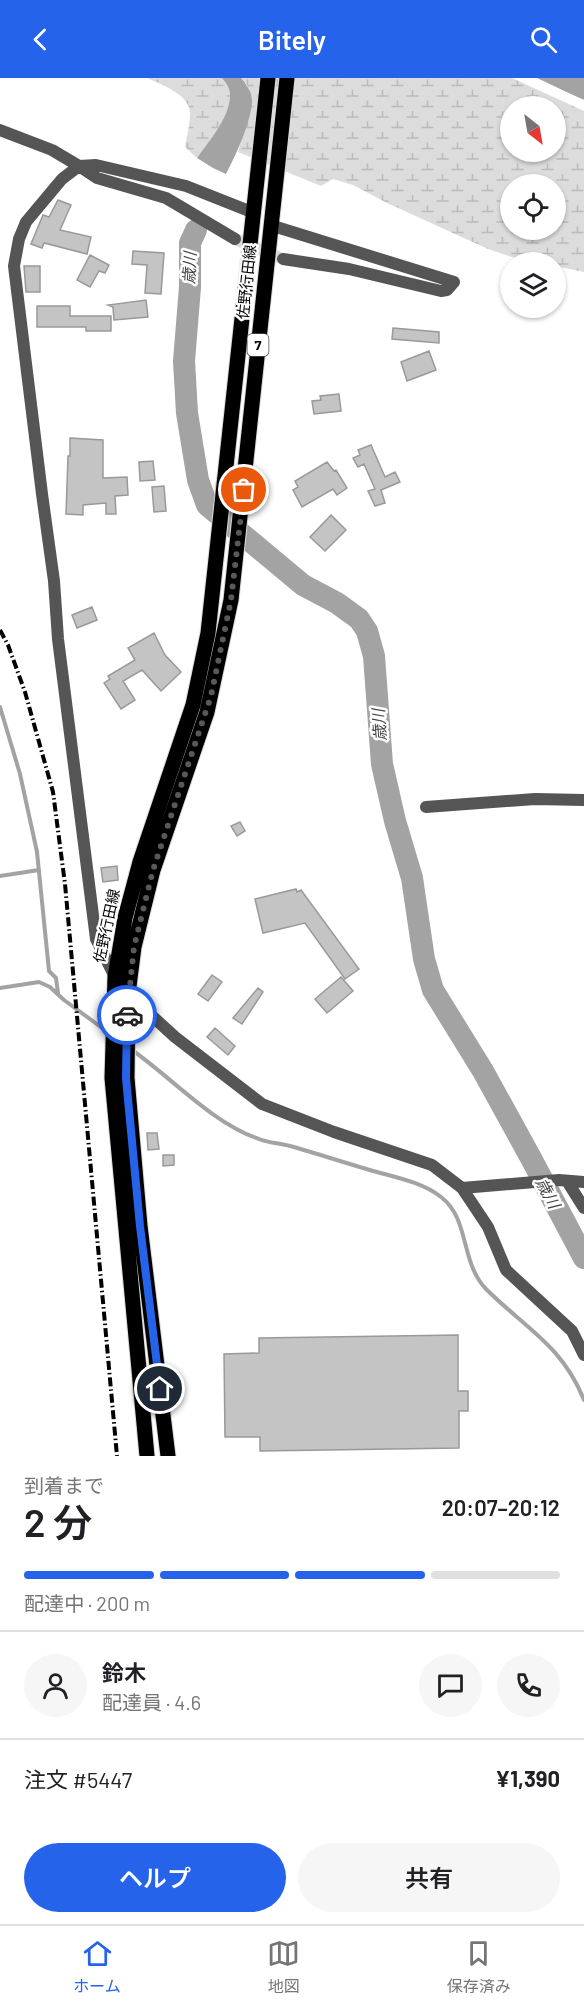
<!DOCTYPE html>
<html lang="ja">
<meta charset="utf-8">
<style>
:root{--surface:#fff;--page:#f6f6f6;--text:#202124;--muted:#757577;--line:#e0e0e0;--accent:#2563eb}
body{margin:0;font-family:Barlow,"Noto Sans JP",sans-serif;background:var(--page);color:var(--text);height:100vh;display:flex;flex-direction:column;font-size:22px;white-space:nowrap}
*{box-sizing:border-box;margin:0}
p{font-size:20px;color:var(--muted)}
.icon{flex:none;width:33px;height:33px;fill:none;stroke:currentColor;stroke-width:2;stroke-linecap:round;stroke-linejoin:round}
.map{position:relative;height:1378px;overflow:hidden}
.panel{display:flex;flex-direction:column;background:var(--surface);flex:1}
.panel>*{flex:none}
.needle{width:39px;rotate:149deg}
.fabs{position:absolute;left:500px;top:18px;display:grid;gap:12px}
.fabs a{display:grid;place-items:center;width:66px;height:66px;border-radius:50%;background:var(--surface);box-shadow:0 2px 4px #0004;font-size:30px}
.pin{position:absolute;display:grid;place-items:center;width:51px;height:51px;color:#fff;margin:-26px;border:3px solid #fff;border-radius:50%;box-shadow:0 2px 6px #0007}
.courier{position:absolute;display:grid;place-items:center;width:60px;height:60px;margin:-30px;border:4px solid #2563eb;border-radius:50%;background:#fff;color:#222;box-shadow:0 2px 8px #0007}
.overview em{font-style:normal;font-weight:600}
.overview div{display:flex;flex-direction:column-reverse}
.overview{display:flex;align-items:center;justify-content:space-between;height:102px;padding:0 24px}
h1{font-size:39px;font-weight:600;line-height:45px}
.bar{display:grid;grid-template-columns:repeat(4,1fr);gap:9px 6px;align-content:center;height:72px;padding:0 24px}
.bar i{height:8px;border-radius:4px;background:var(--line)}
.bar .current{background:var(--accent)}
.bar p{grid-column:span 4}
.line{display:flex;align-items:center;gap:15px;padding:0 24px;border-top:2px solid var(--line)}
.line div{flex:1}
.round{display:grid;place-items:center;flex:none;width:63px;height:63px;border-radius:32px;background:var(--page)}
.cta{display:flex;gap:12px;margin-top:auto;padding:12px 24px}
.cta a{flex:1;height:69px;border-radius:36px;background:var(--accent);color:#fff;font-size:24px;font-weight:600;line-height:69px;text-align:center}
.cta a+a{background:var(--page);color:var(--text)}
header{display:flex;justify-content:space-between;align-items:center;height:78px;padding:0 24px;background:var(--accent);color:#fff;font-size:27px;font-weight:600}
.tab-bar{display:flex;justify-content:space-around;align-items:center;height:84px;border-top:2px solid var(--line);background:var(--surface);font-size:16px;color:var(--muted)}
.tab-bar a{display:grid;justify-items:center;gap:3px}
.tab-bar .current{color:var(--accent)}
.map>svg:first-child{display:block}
</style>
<header><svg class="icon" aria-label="back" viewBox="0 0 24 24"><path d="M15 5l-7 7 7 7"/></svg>Bitely<svg class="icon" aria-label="search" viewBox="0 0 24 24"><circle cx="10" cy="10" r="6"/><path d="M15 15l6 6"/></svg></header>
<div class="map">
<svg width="584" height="1378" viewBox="0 0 584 1378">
<defs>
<pattern id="wetland-marsh" width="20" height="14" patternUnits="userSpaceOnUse" patternTransform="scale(1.5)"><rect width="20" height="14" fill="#dcdcdc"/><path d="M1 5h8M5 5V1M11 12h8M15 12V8" fill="none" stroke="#bbb"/></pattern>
</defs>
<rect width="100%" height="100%" fill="#fff"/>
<path fill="url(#wetland-marsh)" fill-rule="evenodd" d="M 147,0 L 222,0 C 226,5 230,10 230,17 C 230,39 209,63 197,80 L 185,69 C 187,58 190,46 190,35 C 190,17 161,6 147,0 Z
M 241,0 L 512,0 L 584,33 L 584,194 L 555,188 L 555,184 L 524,183 L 488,171 L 387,125 L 353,107 L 333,101 L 321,108 L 238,74 L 252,20 L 247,7 ZM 510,28 L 555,28 L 555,74 L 510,74 ZM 510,106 L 555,106 L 555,152 L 510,152 Z"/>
<path fill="#a3a3a3" d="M 222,0 L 241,0 C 246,6 252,14 252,22 C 252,42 236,77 226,96 L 213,90 L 197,80 C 209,63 230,39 230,17 C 230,10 226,5 222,0 Z
M 537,0 L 584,0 L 584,22 L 579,20 Z"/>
<path fill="#fff" d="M 534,0 L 584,22 L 584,25 L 536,3 Z"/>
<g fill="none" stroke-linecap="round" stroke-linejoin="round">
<path stroke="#a3a3a3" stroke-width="4" d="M 0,629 L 20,696 L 37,774 L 49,893 L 56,900 L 58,915
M 0,798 L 39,792
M 0,910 L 39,904 L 50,909 L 64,922 L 109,955
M 132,972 C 172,1000 212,1045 259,1061 C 268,1065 280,1065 290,1068 C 319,1076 348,1086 377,1094 C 399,1100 423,1105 441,1119 C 470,1141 460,1184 486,1211 C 525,1250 562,1267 584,1322"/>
<path stroke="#a3a3a3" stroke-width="22" d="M 196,152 L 190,165 L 190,209 L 184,283 L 187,335 L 198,402 L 207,427 L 303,507 L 337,525 L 359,541 L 367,553 L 374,578 L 382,686 L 395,743 L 412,800 L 424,881 L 433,912 L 483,993 L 532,1082 L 584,1180"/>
</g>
<path fill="#c4c4c4" stroke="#999" stroke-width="1.5" d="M 58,122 L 71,127 L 60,152 L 91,159 L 87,176 L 44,165 L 42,170 L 31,166 L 43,137 L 49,139 Z
M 133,173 L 164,175 L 161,216 L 145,215 L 147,187 L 132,186 Z
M 90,177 L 109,187 L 105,195 L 99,193 L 90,209 L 77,202 Z
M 24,188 L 40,188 L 40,214 L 26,214 Z
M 146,222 L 148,239 L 114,242 L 113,229 L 108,227 Z
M 37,228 L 70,228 L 70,238 L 111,238 L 111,253 L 86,253 L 86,249 L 37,249 Z
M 393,250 L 439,254 L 439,265 L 392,261 Z
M 429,273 L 436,292 L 407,303 L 401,284 Z
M 339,316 L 341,333 L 314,336 L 312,323 L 321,322 L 320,318 Z
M 70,360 L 103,362 L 103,400 L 127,399 L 128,417 L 115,418 L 116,436 L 106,436 L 106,425 L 83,427 L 83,437 L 66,436 L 68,378 L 70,378 Z
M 371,367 L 385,399 L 395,394 L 400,404 L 381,412 L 385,425 L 375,428 L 368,413 L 375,411 L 364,386 L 358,389 L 353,380 L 360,377 L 358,372 Z
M 153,383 L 155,402 L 140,403 L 139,384 Z
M 327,384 L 334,393 L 336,392 L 347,410 L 337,417 L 333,411 L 302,429 L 293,412 L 298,409 L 295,403 Z
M 164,408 L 166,433 L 154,434 L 152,409 Z
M 331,437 L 346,452 L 325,473 L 310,459 Z
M 92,529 L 97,542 L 77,550 L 72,537 Z
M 154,555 L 165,577 L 181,594 L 161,613 L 142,592 L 123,603 L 135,622 L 121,631 L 104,605 L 110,601 L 108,598 L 135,582 L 128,570 Z
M 240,744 L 245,753 L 237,758 L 231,748 Z
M 117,788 L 118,802 L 103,804 L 101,790 Z
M 296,811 L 297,814 L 301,812 L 359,891 L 345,901 L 305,845 L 263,855 L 255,821 Z
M 212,897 L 222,904 L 208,923 L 198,916 Z
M 341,899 L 353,913 L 327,935 L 315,921 Z
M 258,910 L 263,914 L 242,946 L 233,940 Z
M 215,950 L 235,968 L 228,977 L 207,959 Z
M 147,1055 L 157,1055 L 159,1071 L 148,1072 Z
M 163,1077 L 174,1077 L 174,1087 L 163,1088 Z
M 458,1257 L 458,1313 L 468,1313 L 468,1333 L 459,1333 L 459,1370 L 260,1373 L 260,1359 L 225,1359 L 224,1276 L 259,1275 L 259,1260 Z"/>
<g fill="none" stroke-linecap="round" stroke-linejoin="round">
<path stroke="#d9d9d9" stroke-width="12" stroke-dasharray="12 6" stroke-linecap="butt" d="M 235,161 L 283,181"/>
<defs>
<path id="primary" d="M 147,1378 L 112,1000 L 115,899 L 125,840 L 140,784 L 193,627 L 208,555 L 268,0
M 168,1378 L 140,1148 L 127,1000 L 128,916 L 134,869 L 153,792 L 207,634 L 231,522 L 287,0"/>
</defs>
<use href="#primary" stroke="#dbdbdb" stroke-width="17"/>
<path stroke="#555" stroke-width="12" d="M 79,88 L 97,100 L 166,120 L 235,161
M 254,135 L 186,108 L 96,87 L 79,88 L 62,101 L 26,144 L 19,161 L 14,188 L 42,416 L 54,503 L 58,561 L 96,861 L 115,899 L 128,916 L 175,959 L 262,1026 L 334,1054 L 432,1087 L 462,1110 L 488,1149 L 506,1192 L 572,1253 L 584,1277
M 270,147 L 454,204 L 447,212 L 441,213 L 349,191 L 283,181
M 426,729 L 535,721 L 584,722
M 567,1103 L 584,1130
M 462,1110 L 559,1102 L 584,1104"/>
<path stroke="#555" stroke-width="12" d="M 0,52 L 52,72 L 79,88"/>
<use href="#primary" stroke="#000" stroke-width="15"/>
<path stroke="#000" stroke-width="4" stroke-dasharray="9 3 1.5 3" stroke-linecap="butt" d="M 0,552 L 8,567 L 25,614 L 53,714 L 65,806 L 117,1378"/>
</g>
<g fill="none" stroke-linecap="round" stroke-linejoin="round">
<path stroke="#595959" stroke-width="6" stroke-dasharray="0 10.8" d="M 127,937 L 134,869 L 153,792 L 211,618 L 231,522 L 244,412"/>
<path stroke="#2563eb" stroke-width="8" d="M 127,937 L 126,1000 L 140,1148 L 160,1311"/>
</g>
<g text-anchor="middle" stroke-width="5" stroke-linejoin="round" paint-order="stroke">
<rect fill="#fff" stroke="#4c4c4c" stroke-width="1.5" x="247.5" y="256" width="21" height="22" rx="4.5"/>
<g font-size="14" font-weight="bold" fill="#000">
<text x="258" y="272">7</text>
</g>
<g font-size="15" fill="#000" stroke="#fff">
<text transform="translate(247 204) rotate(-84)" y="5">佐野行田線</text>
<text transform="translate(107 848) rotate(-78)" y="5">佐野行田線</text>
</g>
<g font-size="16" font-style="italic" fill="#444" stroke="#fff">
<text transform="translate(189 190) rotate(-87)" y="6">歳川</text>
<text transform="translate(379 647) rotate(-94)" y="6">歳川</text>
<text transform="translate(548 1115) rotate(62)" y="6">歳川</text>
</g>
</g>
</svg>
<div class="fabs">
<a><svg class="needle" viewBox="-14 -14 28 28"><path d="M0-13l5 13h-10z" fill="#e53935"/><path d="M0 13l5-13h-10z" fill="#757577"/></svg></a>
<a><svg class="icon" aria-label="locate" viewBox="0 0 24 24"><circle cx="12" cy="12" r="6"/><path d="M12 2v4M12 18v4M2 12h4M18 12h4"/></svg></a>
<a><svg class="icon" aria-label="layers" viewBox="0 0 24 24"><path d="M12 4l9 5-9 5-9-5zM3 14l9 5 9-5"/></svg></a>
</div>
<div class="pin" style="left:244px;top:412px;background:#ea580c"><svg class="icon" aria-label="bag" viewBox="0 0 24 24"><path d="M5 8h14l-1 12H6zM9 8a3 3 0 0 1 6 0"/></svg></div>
<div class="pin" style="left:160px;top:1311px;background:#1f2937"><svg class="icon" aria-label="home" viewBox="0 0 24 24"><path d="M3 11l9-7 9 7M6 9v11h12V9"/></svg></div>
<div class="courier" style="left:127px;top:937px"><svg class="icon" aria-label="car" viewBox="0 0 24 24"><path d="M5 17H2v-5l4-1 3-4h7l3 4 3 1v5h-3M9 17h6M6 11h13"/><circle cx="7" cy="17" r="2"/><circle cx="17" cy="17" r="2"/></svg></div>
</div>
<section class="panel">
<div class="overview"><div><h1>2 分</h1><p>到着まで</p></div><em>20:07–20:12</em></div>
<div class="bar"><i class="current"></i><i class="current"></i><i class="current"></i><i></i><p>配達中 · 200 m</p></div>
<div class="line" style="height:108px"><a class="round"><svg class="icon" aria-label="person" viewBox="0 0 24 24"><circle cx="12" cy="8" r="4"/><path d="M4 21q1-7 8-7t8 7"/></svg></a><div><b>鈴木</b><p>配達員 · 4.6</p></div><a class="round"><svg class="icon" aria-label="chat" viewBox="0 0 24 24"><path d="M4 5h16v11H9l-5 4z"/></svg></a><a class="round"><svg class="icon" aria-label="phone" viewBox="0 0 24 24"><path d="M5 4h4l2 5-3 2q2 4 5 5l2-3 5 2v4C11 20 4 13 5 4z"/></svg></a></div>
<div class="line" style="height:78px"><div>注文 #5447</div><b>¥1,390</b></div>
<div class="cta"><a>ヘルプ</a><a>共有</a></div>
</section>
<nav class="tab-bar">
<a class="current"><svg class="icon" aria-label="home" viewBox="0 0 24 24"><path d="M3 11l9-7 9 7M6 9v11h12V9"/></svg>ホーム</a>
<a><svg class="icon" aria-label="map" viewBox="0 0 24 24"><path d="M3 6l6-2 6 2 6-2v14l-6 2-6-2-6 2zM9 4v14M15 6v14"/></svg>地図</a>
<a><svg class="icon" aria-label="saved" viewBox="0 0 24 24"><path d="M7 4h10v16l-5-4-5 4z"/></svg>保存済み</a>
</nav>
